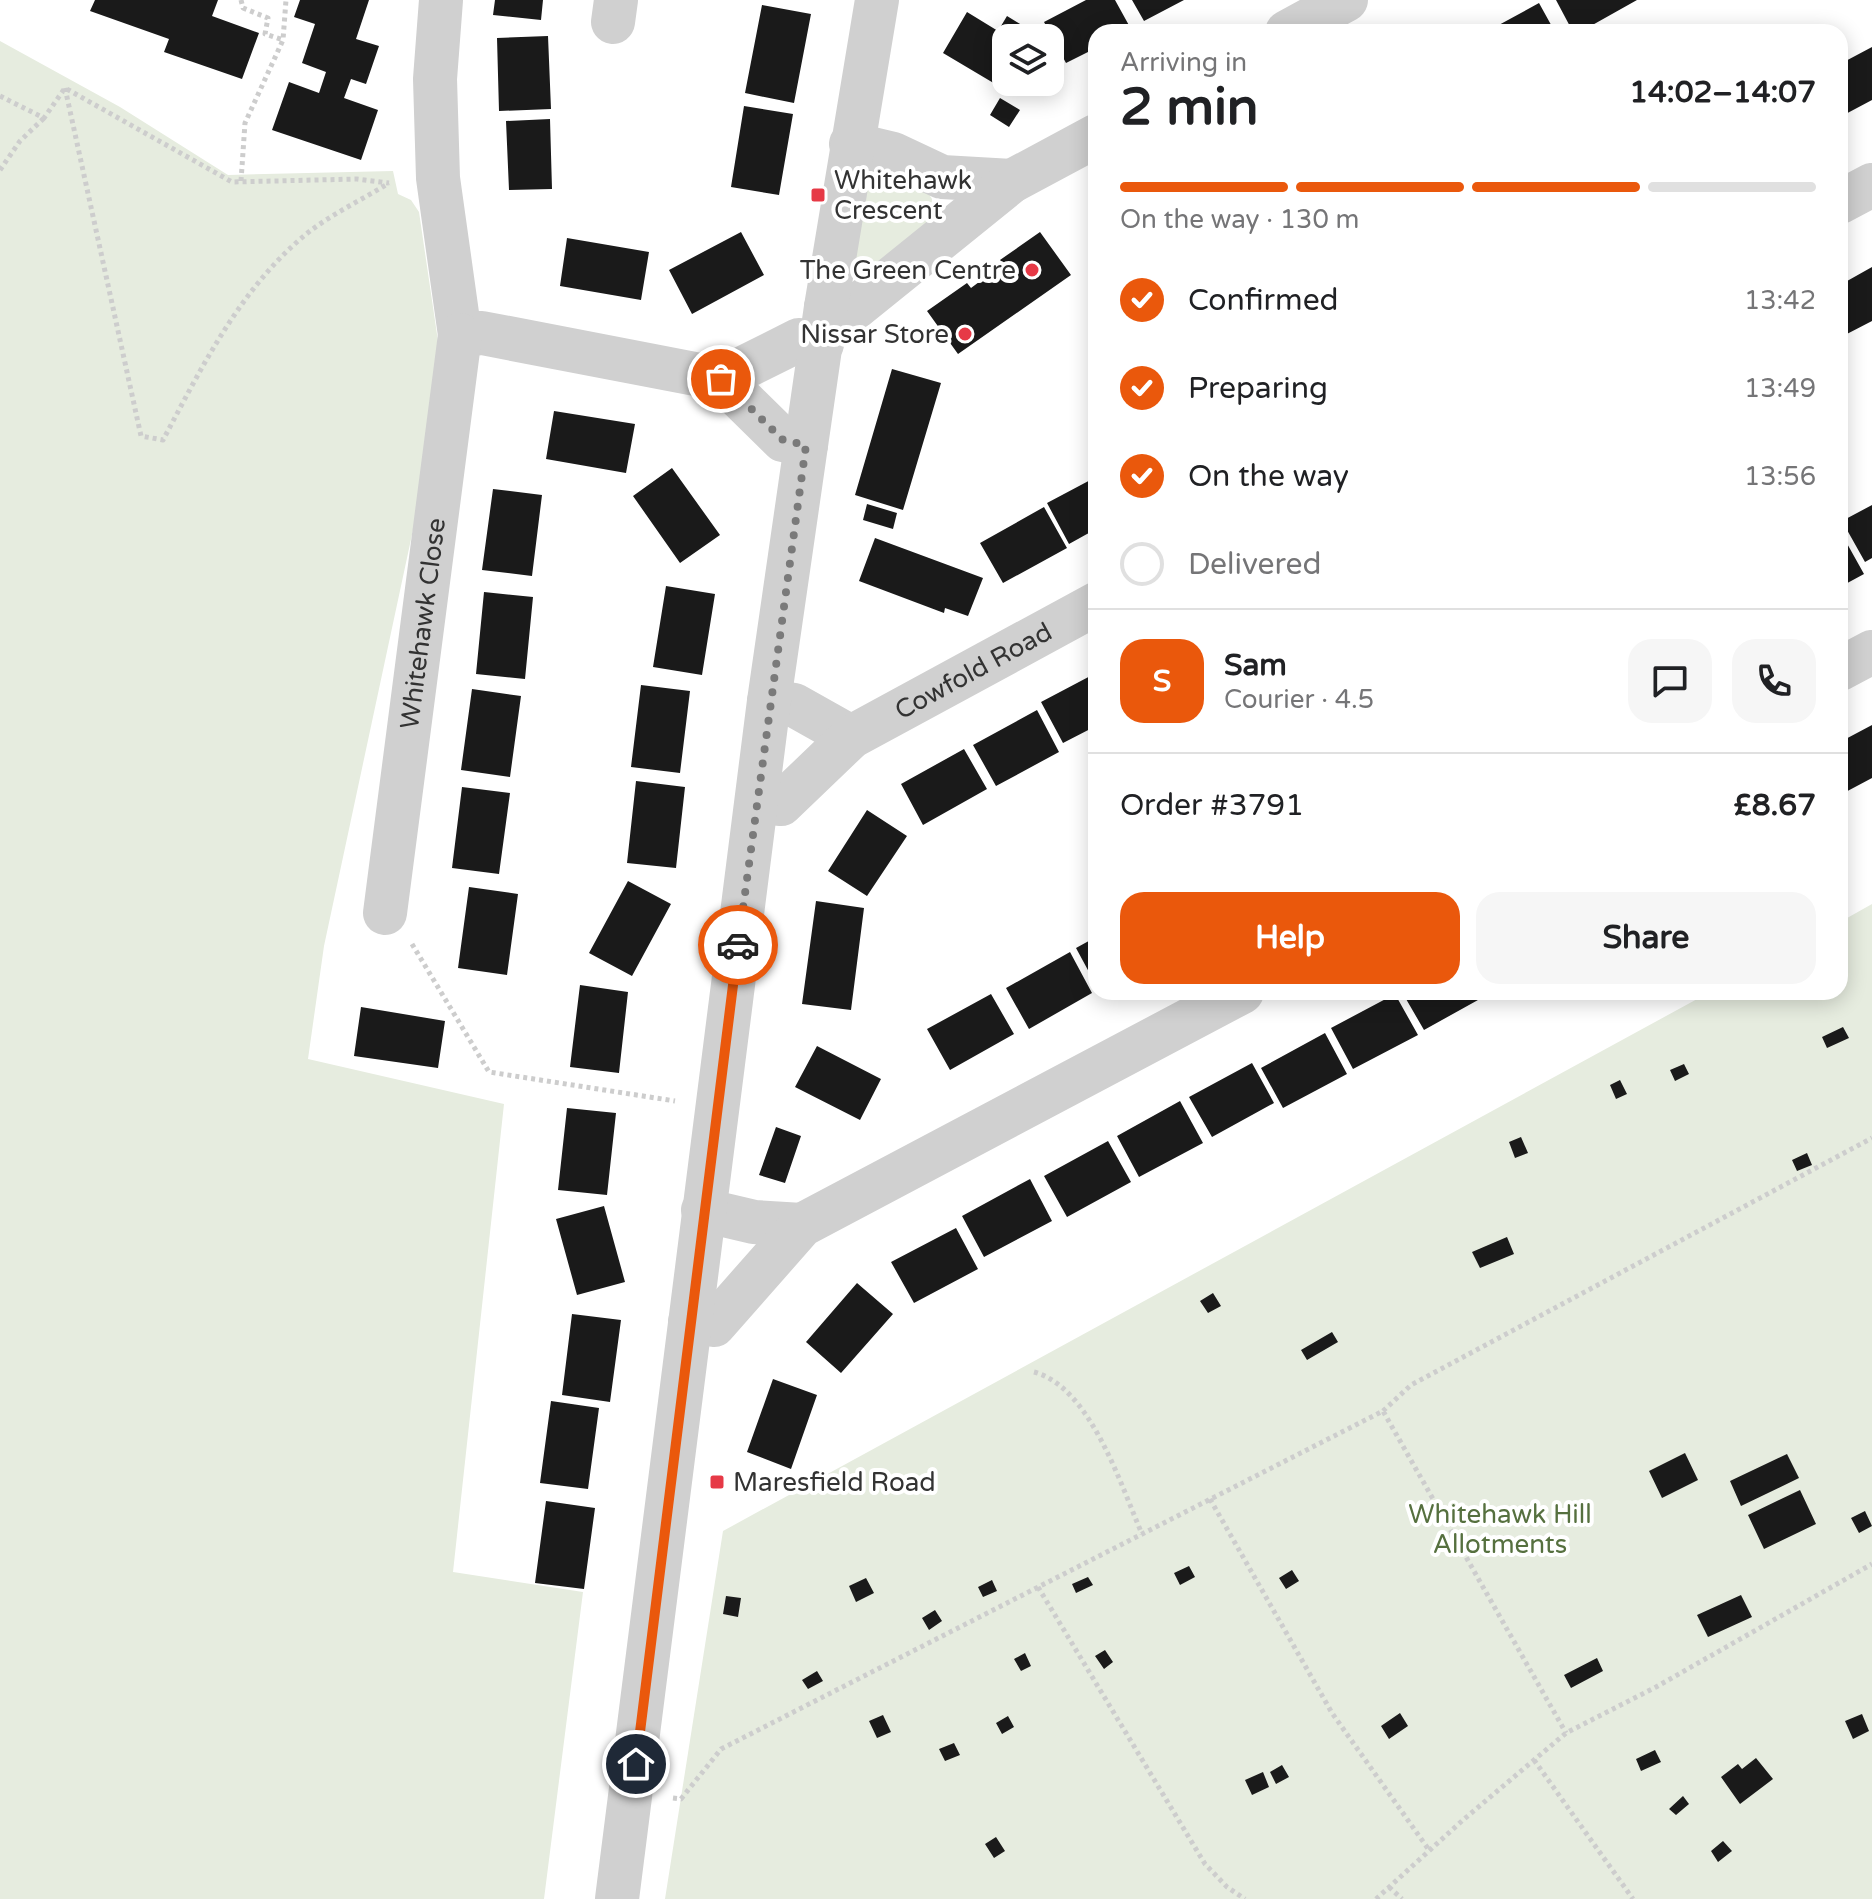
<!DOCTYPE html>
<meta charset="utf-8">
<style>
:root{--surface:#fff;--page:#f6f6f6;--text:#202124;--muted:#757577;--line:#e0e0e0;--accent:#ea580c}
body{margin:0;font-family:"Varela Round",sans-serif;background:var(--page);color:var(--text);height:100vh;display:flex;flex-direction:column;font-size:30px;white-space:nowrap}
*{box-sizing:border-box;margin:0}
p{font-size:26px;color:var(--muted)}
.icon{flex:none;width:44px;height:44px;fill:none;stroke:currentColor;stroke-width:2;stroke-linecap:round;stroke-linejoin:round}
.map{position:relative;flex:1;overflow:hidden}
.side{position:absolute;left:1088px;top:24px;width:760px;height:976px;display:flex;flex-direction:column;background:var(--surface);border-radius:24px;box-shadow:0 4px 20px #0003}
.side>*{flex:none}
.fabs{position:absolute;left:992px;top:24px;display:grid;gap:16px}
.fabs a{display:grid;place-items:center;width:72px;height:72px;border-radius:16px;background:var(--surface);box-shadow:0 4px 20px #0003;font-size:40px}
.pin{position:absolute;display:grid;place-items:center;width:68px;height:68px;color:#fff;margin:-34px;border:4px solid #fff;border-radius:50%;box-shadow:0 2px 8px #0007}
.courier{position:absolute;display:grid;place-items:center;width:80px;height:80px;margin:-40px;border:6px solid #ea580c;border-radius:50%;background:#fff;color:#222;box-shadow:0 2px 10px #0007}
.head em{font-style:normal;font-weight:800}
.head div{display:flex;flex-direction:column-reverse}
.head{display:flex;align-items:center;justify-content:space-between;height:136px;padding:0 32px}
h1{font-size:52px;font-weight:800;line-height:60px}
.bar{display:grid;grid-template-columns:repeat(4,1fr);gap:12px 8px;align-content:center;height:96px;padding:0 32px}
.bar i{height:10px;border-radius:6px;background:var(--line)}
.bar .active{background:var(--accent)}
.bar p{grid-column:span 4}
.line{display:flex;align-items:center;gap:20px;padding:0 32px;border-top:2px solid var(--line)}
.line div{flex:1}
.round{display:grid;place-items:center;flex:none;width:84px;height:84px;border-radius:24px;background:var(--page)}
ol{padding:0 32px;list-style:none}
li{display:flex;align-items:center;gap:24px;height:88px}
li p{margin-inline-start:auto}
li .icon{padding:8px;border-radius:50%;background:var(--accent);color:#fff;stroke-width:4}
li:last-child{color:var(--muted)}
li i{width:44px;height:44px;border:4px solid var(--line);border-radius:50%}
.button{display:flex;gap:16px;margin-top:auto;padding:16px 32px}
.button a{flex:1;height:92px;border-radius:24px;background:var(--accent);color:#fff;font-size:32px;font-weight:800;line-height:92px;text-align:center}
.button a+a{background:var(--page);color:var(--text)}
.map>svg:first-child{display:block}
</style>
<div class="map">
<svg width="1872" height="1899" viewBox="0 0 1872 1899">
<rect width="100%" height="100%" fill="#fff"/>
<path fill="#e6ecdf" d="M 0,41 L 120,107 L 228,175 L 393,171 L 398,194 L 411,200 L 419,212 L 438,341 L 441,399 L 324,946 L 308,1059 L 504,1104 L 453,1572 L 583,1592 L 544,1899 L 0,1899 Z
M 877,172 L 923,185 L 932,199 L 931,219 L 867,275 L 854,266 L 868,177 Z
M 1872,904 L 1872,1899 L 665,1899 L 723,1531 L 1710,992 L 1840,992 L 1840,922 Z"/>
<path fill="#1a1a1a" d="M 95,0 L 218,0 L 212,16 L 259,33 L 242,79 L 164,52 L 169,39 L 90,11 Z
M 300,0 L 369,0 L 356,39 L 379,46 L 366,84 L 351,79 L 344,98 L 378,110 L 361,160 L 272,130 L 289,82 L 319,93 L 326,72 L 302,63 L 315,24 L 294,17 Z
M 495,0 L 543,0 L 541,20 L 493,15 Z
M 1086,0 L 1115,0 L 1131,29 L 1096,32 L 1096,48 L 1066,63 L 1044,22 Z
M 1132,0 L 1184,0 L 1144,21 Z
M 1556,0 L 1637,0 L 1580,32 L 1573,32 Z
M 1539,3 L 1555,32 L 1486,32 L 1508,20 Z
M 762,5 L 811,14 L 794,103 L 745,93 Z
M 967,12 L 998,31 L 1007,16 L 1043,38 L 1006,38 L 1006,82 L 1013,82 L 1007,91 L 943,53 Z
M 548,36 L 551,109 L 499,111 L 497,38 Z
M 1872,47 L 1872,100 L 1840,117 L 1840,64 Z
M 1000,98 L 1020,110 L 1009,127 L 990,115 Z
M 744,106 L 793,114 L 779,195 L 731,187 Z
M 550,119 L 552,189 L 509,190 L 506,121 Z
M 741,232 L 764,275 L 692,314 L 669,270 Z
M 1040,232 L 1071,275 L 958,354 L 927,311 L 967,283 L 971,288 L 987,276 L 1004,264 L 1000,260 Z
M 567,238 L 649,252 L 641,300 L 560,286 Z
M 1872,267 L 1872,321 L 1843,336 L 1840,285 Z
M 892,369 L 941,383 L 903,510 L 855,495 Z
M 554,411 L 635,424 L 626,473 L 546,459 Z
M 672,468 L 720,535 L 680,563 L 633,496 Z
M 1096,477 L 1096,529 L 1069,544 L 1047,503 Z
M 493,489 L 542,495 L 532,576 L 482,570 Z
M 867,504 L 897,513 L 893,529 L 863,520 Z
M 1872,505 L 1872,558 L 1865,562 L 1842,521 Z
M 1044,507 L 1067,548 L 1003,583 L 980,543 Z
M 1840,531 L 1864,574 L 1840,587 Z
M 875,538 L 983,578 L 968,616 L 945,608 L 944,613 L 859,581 Z
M 666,586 L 715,594 L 702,675 L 653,667 Z
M 484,592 L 533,597 L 525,679 L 476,674 Z
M 1096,673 L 1096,726 L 1063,743 L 1041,702 Z
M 641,685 L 690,691 L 680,773 L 631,767 Z
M 472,689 L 521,696 L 510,777 L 461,770 Z
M 1037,710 L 1059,752 L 996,786 L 973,745 Z
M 1872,725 L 1872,778 L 1840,795 L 1840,742 Z
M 964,749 L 987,789 L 923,825 L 901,784 Z
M 636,781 L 685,787 L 676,868 L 627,863 Z
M 462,787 L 510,793 L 499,874 L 452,868 Z
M 867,810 L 907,836 L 867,896 L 828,871 Z
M 628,881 L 671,904 L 632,976 L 589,953 Z
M 469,887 L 518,894 L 507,975 L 458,968 Z
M 816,901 L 864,908 L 851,1010 L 802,1004 Z
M 1096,937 L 1096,985 L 1076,948 Z
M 1070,952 L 1092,993 L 1029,1029 L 1006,988 Z
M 580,985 L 628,992 L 619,1073 L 570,1067 Z
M 1402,992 L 1485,992 L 1487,995 L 1424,1030 Z
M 991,994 L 1014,1034 L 950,1070 L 927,1029 Z
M 1395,994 L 1418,1035 L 1353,1069 L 1331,1028 Z
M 361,1007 L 445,1021 L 438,1068 L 354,1056 Z
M 1843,1027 L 1849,1038 L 1827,1048 L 1822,1037 Z
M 1325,1033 L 1347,1074 L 1283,1108 L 1261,1068 Z
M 817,1046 L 881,1079 L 860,1120 L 795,1087 Z
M 1252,1063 L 1274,1103 L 1212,1137 L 1189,1097 Z
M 1684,1064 L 1689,1074 L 1675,1081 L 1670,1070 Z
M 1620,1080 L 1627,1094 L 1616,1099 L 1610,1085 Z
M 1180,1101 L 1203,1143 L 1139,1177 L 1117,1136 Z
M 567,1108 L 616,1113 L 607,1195 L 558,1190 Z
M 776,1127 L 801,1136 L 785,1183 L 759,1175 Z
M 1521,1137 L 1528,1153 L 1515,1158 L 1509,1142 Z
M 1108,1141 L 1131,1182 L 1067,1217 L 1044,1176 Z
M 1807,1153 L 1812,1165 L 1797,1171 L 1792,1160 Z
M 1030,1179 L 1052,1221 L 984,1257 L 962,1216 Z
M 604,1206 L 625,1282 L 577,1295 L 556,1219 Z
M 956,1228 L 978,1269 L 914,1303 L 891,1262 Z
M 1507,1237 L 1514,1254 L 1480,1268 L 1472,1252 Z
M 857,1283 L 893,1314 L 841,1373 L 806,1342 Z
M 1213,1293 L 1221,1306 L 1208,1313 L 1200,1301 Z
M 572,1314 L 621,1320 L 610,1402 L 562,1395 Z
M 1332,1332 L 1338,1342 L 1307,1360 L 1301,1350 Z
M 773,1379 L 817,1395 L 791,1469 L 747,1452 Z
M 551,1401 L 599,1408 L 588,1489 L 540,1483 Z
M 1685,1453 L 1698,1480 L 1662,1498 L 1649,1471 Z
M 1787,1454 L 1799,1478 L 1741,1506 L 1730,1481 Z
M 1800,1490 L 1816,1524 L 1764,1549 L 1748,1515 Z
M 546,1501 L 595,1508 L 584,1589 L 535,1583 Z
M 1865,1511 L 1872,1526 L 1859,1533 L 1851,1518 Z
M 1189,1566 L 1195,1577 L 1180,1585 L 1174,1573 Z
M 1292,1570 L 1299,1581 L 1286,1589 L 1279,1578 Z
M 1088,1577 L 1093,1585 L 1076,1593 L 1072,1584 Z
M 866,1578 L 874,1593 L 856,1602 L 849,1586 Z
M 992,1580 L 997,1591 L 983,1597 L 978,1587 Z
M 1741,1595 L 1752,1617 L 1708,1637 L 1697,1615 Z
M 726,1596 L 741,1598 L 738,1617 L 723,1614 Z
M 935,1610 L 942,1621 L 929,1630 L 922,1618 Z
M 1105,1650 L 1113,1662 L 1104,1669 L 1095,1656 Z
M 1025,1653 L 1031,1666 L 1021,1671 L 1014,1659 Z
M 1597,1658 L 1603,1671 L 1571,1688 L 1564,1675 Z
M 817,1671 L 823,1681 L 808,1689 L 802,1680 Z
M 1400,1713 L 1408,1726 L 1389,1739 L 1381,1726 Z
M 1862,1714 L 1869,1731 L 1853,1739 L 1845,1721 Z
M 883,1715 L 891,1732 L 877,1738 L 869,1721 Z
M 1008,1716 L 1014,1727 L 1002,1734 L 996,1723 Z
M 954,1743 L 960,1755 L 945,1761 L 939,1749 Z
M 1655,1750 L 1661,1762 L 1641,1771 L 1636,1759 Z
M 1756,1758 L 1773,1779 L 1740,1804 L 1721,1777 L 1738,1764 L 1742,1769 Z
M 1282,1765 L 1289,1777 L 1276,1784 L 1270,1772 Z
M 1263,1772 L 1269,1787 L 1252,1795 L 1245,1780 Z
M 1683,1796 L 1689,1804 L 1676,1815 L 1669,1809 Z
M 996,1837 L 1005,1851 L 994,1858 L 985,1844 Z
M 1723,1841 L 1732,1851 L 1718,1862 L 1711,1851 Z"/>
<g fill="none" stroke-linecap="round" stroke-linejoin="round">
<path stroke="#cdcdcd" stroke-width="5" stroke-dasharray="4 4" stroke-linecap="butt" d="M 241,0 L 243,8 L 268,18 L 265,34 L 283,40
M 65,88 L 141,436 L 163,440 C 203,365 242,285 310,231 C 334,213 363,199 389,183
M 0,96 L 44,118 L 65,88 L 232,182 L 357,179 L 389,183
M 0,170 L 20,141 L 44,118
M 241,181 L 245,123 L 283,40 L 286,0
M 412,944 L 489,1072 L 675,1101
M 1034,1372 C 1090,1387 1120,1483 1142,1534
M 1383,1411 L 1411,1385 L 1872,1138
M 1210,1499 L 1332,1713 L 1429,1850
M 1038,1587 L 1205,1864 L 1227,1887 L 1245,1899
M 1534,1760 L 1633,1899
M 673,1798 L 681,1799 L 721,1749 L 1383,1411 L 1566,1733
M 1389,1887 L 1402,1899
M 1376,1899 L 1463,1820 L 1566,1733 L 1656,1687 L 1872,1564"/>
<g stroke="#d0d0d0" stroke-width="44">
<path d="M 441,0 L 435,79 L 438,178 L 460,335 L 482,333 L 721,379 L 783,440 L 806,445"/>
<path d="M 613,22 L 616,0"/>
<path d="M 1287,32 L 1346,0"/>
<path d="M 851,144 L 893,154 L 942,177 L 1012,181"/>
<path d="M 1840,202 L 1872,185"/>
<path d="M 826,307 L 850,312 L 1012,181 L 1096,136"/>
<path d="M 721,379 L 799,340 L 822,344"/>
<path d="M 1840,669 L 1872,652"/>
<path d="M 769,701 L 794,705 L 851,737"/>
<path id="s1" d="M 757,802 L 781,804 L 851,737 L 1096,604"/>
<path id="s2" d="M 385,913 L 460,335"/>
<path d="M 703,1210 L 754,1222 L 802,1225"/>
<path d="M 690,1322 L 714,1325 L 802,1225 L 1242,992"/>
<path d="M 617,1899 L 769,701 L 826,307 L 877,0"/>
</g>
</g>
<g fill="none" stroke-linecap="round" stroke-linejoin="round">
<path stroke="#7a7a7a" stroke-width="8" stroke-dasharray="0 14.4" d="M 721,379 L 783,440 L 806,445 L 738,945"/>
<path stroke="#ea580c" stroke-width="10" d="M 636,1764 L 738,945"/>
</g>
<g fill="#e63946" stroke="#fff" stroke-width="3">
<rect x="810" y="187" width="16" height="16" rx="4"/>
<circle cx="1032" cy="270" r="8"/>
<circle cx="965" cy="334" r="8"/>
<rect x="709" y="1474" width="16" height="16" rx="4"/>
</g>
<g text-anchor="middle" stroke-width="8" stroke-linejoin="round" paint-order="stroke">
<g font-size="26" fill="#333" stroke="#fff" text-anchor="start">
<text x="834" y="189">Whitehawk<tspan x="834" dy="30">Crescent</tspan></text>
<text x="1016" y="279" text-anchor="end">The Green Centre</text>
<text x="949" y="343" text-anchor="end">Nissar Store</text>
<text x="733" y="1491">Maresfield Road</text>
</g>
<g font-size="26" fill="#333" stroke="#fff">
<text dy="9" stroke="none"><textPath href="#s2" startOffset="292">Whitehawk Close</textPath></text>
<text dy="9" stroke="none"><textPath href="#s1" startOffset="260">Cowfold Road</textPath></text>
</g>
<g font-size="26" fill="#56703f" stroke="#fff">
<text x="1500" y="1523">Whitehawk Hill<tspan x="1500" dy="30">Allotments</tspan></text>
</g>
</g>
</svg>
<div class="fabs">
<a><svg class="icon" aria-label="layers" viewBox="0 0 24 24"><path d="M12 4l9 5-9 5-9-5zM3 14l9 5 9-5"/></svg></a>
</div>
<div class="pin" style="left:721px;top:379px;background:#ea580c"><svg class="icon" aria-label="bag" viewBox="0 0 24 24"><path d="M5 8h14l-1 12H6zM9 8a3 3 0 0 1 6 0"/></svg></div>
<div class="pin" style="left:636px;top:1764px;background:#1f2937"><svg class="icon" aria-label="home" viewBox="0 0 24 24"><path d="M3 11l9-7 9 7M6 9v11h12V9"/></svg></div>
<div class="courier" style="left:738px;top:945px"><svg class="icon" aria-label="car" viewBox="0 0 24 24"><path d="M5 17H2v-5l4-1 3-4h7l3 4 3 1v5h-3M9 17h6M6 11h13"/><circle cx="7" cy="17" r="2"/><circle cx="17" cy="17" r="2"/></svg></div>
<section class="side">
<div class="head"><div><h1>2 min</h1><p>Arriving in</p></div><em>14:02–14:07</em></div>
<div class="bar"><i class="active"></i><i class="active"></i><i class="active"></i><i></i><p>On the way · 130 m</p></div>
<ol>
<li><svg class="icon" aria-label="check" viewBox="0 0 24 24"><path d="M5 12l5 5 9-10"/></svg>Confirmed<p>13:42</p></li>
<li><svg class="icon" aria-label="check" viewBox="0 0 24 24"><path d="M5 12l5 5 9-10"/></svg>Preparing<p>13:49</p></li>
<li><svg class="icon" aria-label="check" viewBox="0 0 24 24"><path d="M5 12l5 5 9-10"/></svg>On the way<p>13:56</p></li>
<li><i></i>Delivered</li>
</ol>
<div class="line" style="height:144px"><b class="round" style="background:var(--accent);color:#fff">S</b><div><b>Sam</b><p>Courier · 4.5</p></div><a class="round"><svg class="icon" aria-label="chat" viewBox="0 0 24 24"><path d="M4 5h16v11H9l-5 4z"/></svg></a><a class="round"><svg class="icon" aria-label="phone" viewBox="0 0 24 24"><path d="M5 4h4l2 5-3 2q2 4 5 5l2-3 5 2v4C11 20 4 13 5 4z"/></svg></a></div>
<div class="line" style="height:104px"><div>Order #3791</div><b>£8.67</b></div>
<div class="button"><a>Help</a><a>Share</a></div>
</section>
</div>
